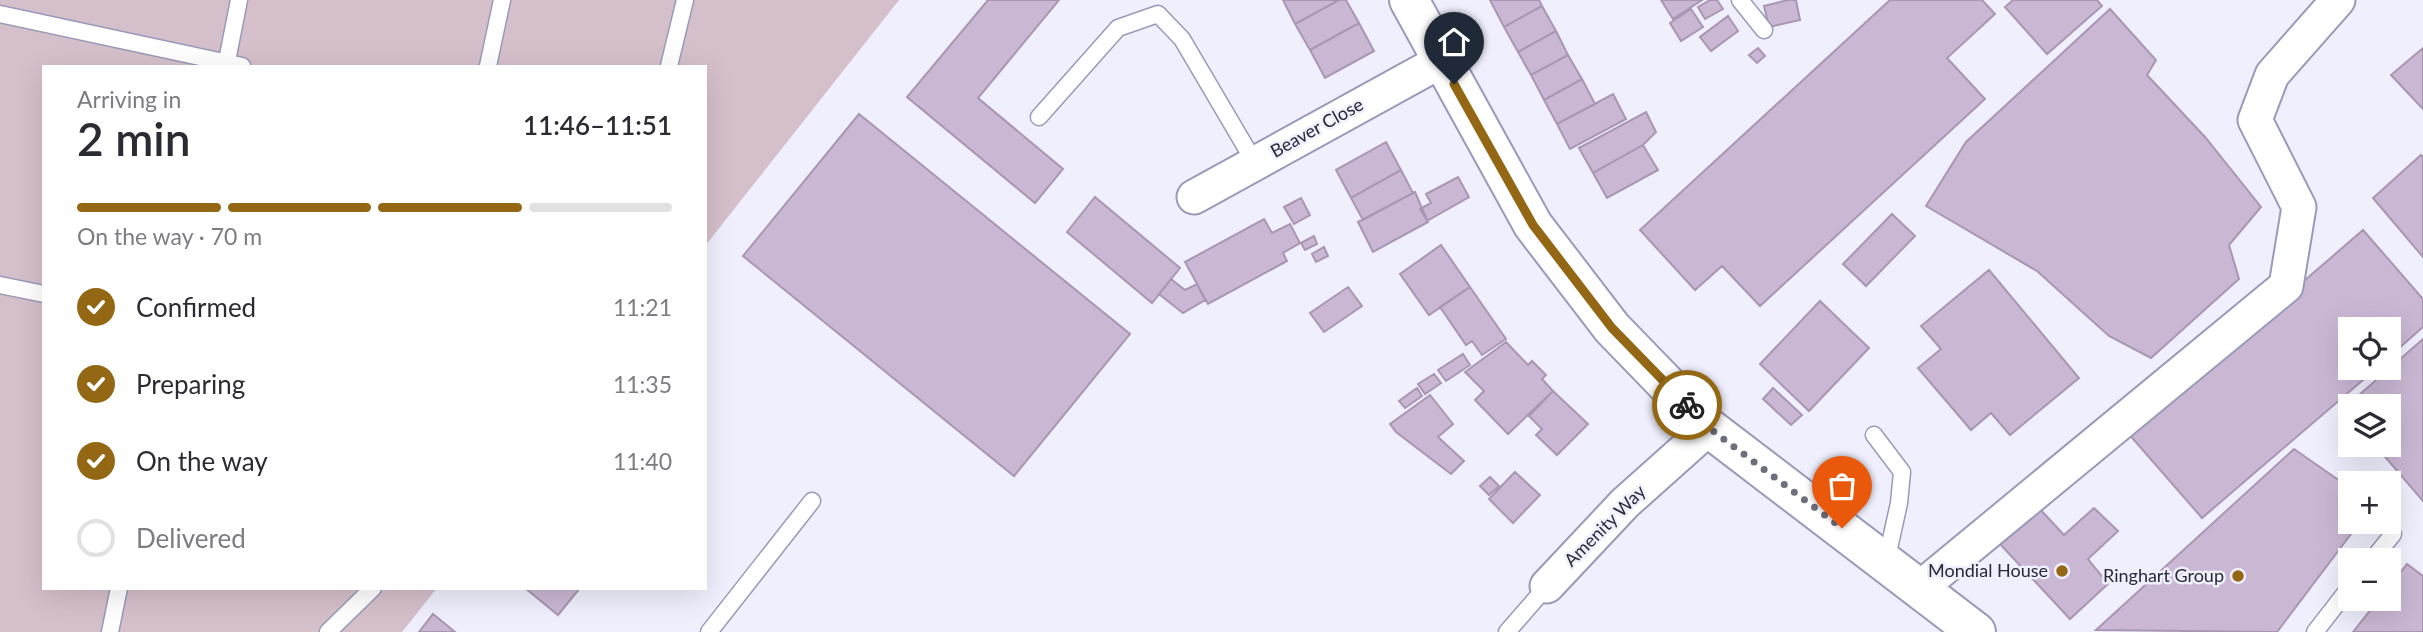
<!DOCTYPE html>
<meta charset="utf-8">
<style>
:root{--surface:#fff;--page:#f2f2f3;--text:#2b2b33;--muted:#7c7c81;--line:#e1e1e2;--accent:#936713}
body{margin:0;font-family:Lato,sans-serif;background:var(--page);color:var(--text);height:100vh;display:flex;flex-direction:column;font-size:26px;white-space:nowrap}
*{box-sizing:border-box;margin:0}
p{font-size:23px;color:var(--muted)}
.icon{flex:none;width:38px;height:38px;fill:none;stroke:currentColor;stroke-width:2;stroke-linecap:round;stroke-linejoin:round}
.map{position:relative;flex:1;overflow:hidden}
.panel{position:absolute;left:42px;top:65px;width:665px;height:525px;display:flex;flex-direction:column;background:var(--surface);border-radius:0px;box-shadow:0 7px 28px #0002}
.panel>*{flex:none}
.controls{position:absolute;left:2338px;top:317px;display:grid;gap:14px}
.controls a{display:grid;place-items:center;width:63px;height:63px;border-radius:0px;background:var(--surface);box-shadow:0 7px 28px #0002;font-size:35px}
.pin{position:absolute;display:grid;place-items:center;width:60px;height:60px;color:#fff;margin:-72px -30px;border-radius:50% 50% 50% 0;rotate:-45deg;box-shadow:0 0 7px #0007}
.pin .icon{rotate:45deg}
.courier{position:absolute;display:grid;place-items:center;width:70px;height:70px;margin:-35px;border:5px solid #936713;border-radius:50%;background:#fff;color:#222;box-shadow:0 2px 9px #0007}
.headline em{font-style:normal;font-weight:600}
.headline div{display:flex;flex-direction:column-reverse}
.headline{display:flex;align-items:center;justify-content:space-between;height:119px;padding:0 35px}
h1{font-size:46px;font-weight:600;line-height:52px}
.bar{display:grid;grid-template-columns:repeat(4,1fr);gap:10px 7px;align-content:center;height:84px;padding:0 35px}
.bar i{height:9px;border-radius:5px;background:var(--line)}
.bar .active{background:var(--accent)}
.bar p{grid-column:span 4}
ol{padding:0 35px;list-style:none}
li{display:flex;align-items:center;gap:21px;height:77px}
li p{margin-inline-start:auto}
li .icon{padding:7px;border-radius:50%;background:var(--accent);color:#fff;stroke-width:4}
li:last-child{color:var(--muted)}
li i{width:38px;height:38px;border:4px solid var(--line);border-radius:50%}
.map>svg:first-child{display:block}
</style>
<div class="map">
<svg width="2423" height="632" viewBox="0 0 2423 632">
<rect width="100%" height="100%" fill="#efeffd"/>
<path fill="#d5bfcb" d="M 0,0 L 899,0 L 705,246 L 705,66 L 44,66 L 44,588 L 437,588 L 402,632 L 0,632 Z"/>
<path fill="#cab7d4" stroke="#a896b2" stroke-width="2" d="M 988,0 L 1059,0 L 978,98 L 1063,169 L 1035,203 L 907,97 Z
M 1283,0 L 1339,0 L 1295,24 Z
M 1339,0 L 1346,0 L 1359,23 L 1310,50 L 1295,24 Z
M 1490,0 L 1539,0 L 1542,6 L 1504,27 Z
M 1661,0 L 1702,0 L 1673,19 Z
M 1710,0 L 1717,0 L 1723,9 L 1705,19 L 1698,7 Z
M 1788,0 L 1796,0 L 1800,20 L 1769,27 L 1764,6 Z
M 1890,0 L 1982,0 L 1995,14 L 1947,58 L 1985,99 L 1760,306 L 1722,266 L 1695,290 L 1640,230 Z
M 2013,0 L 2097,0 L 2102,6 L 2047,54 L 2005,7 Z
M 1542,6 L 1556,31 L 1518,52 L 1504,27 Z
M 1691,9 L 1703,27 L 1681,41 L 1670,23 Z
M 2110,9 L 2156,60 L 2147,75 L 2205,137 L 2261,207 L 2229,245 L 2239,279 L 2151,358 L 2109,336 L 2037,271 L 1926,206 L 1966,142 Z
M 1728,16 L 1738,31 L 1711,51 L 1700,37 Z
M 1359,23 L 1374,51 L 1325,78 L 1310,50 Z
M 1556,31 L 1568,55 L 1531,75 L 1518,52 Z
M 1758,48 L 1765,56 L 1757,63 L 1749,55 Z
M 2423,48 L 2423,109 L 2391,75 Z
M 1568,55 L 1582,79 L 1544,100 L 1531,75 Z
M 1582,79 L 1595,104 L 1557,124 L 1544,100 Z
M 1613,94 L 1626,119 L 1570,149 L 1557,124 Z
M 1646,112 L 1656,132 L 1643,145 L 1593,173 L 1579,148 Z
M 859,114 L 1130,334 L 1014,476 L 743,256 Z
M 1386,142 L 1401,170 L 1351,198 L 1336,170 Z
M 1643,145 L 1658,170 L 1607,198 L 1593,173 Z
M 2421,155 L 2423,157 L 2423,257 L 2373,198 Z
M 1401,170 L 1413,193 L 1363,220 L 1351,198 Z
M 1458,177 L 1469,197 L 1427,221 L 1420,209 L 1431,203 L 1426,194 Z
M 1415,192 L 1428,222 L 1373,252 L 1358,222 Z
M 1095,197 L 1180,268 L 1152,303 L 1067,232 Z
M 1301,198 L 1310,215 L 1294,224 L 1284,207 Z
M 1892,214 L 1915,236 L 1866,286 L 1843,264 Z
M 1264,219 L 1272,233 L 1290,224 L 1300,243 L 1283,253 L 1287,261 L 1208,304 L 1185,262 Z
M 2363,230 L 2423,299 L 2423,327 L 2389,357 L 2389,329 L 2350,329 L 2350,368 L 2377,368 L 2202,518 L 2128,433 Z
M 1314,236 L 1317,244 L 1305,250 L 1301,243 Z
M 1441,245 L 1470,287 L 1429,315 L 1400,274 Z
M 1324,247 L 1328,256 L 1316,262 L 1312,254 Z
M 1989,270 L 2079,378 L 2010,435 L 1991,413 L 1971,430 L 1918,368 L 1941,349 L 1921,326 Z
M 1171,279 L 1185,290 L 1197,284 L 1205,300 L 1183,313 L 1159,294 Z
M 1348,287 L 1362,306 L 1324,332 L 1310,313 Z
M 1470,287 L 1506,339 L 1482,355 L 1472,341 L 1466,345 L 1440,307 Z
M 1820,301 L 1869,348 L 1809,411 L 1760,364 Z
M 2423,339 L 2423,501 L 2374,444 L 2389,444 L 2389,406 L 2350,406 L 2350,417 L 2343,409 Z
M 1506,342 L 1528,365 L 1532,361 L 1546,375 L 1542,379 L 1553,391 L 1508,434 L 1475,400 L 1484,391 L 1465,372 Z
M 1463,354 L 1470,365 L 1446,381 L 1438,370 Z
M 1434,374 L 1441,383 L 1425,394 L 1418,384 Z
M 1417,388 L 1422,396 L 1405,408 L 1399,401 Z
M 1773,388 L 1802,415 L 1791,425 L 1763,399 Z
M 1553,391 L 1588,424 L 1557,455 L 1536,435 L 1542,429 L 1529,416 Z
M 1430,395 L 1453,424 L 1438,437 L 1464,461 L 1451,474 L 1396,432 L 1390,424 Z
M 2294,449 L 2350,488 L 2350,522 L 2360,522 L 2277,632 L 2096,630 Z
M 1515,472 L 1540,495 L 1513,523 L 1489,499 Z
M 1490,477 L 1499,486 L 1489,495 L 1480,486 Z
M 2039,508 L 2064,535 L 2094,508 L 2118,531 L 2088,559 L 2108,584 L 2070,619 L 2000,544 Z
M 2407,564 L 2423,576 L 2423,632 L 2353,632 L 2380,598 L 2389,598 L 2389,587 Z
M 525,588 L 580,588 L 558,615 Z
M 433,614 L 455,632 L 419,632 Z"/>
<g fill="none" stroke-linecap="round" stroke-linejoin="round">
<defs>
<path id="lane" d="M 1740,0 L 1764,30
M 0,14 L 242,66
M 226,66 L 239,0
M 488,66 L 502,0
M 669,66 L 685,0
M 1039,117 L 1118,28 L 1158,14 L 1182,39 L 1255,163
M 0,285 L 44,294
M 1874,435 L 1902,472 L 1899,503 L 1886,562
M 2372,560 L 2393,534
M 110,632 L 119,588
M 328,632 L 373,588
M 709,632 L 812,501
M 1507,632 L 1547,586
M 2315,632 L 2350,587"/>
<path id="street" d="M 1194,197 L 1441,61
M 1547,586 L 1625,503 L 1709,428
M 1920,588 L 2286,286 L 2299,207 L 2255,120 L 2272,75 L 2338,0"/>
<path id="secondary" d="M 1409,0 L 1533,225 L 1612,328 L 1709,428 L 1976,632"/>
</defs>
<use href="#lane" stroke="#999ab9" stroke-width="19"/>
<use href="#street" stroke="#999ab9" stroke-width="37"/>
<use href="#secondary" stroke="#999ab9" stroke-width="42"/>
<use href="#lane" stroke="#fff" stroke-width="16"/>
<use href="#street" stroke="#fff" stroke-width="33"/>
<use href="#secondary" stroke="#fff" stroke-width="38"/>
</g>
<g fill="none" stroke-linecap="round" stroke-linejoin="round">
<path stroke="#6e6f7c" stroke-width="7" stroke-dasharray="0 12.6" d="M 1687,405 L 1709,428 L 1842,528"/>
<path stroke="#936713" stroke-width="9" d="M 1454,84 L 1533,225 L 1612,328 L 1687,405"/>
</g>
<g fill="#936713" stroke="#efeffd" stroke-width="2.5">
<circle cx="2062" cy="571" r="7"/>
<circle cx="2238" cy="576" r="7"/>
</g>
<g text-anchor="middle" stroke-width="5" stroke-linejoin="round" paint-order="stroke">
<g font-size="18" fill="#292a36" stroke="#efeffd">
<text transform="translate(1317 128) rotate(-29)" y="6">Beaver Close</text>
<text transform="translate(1605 526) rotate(-45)" y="6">Amenity Way</text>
</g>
<g font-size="18" fill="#292a36" stroke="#efeffd" text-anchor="end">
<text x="2048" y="577">Mondial House</text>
<text x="2224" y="582">Ringhart Group</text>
</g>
</g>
</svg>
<div class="controls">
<a><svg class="icon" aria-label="locate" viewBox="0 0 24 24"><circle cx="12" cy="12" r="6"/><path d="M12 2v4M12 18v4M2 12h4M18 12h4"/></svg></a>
<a><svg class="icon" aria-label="layers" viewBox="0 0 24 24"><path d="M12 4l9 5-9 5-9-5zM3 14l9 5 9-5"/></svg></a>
<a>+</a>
<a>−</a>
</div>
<div class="pin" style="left:1842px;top:528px;background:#ea580c"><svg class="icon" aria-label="bag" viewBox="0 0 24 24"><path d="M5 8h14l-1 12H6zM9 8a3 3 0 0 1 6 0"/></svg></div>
<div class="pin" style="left:1454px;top:84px;background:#1f2937"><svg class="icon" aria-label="home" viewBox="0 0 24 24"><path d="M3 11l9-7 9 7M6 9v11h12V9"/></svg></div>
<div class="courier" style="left:1687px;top:405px"><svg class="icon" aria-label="bike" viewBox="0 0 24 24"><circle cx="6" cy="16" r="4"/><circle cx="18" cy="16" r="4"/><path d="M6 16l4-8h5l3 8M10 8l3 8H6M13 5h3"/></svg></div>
<section class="panel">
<div class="headline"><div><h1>2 min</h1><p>Arriving in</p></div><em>11:46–11:51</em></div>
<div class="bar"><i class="active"></i><i class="active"></i><i class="active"></i><i></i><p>On the way · 70 m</p></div>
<ol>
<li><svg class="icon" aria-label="check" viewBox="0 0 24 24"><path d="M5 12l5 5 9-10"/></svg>Confirmed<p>11:21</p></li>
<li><svg class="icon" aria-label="check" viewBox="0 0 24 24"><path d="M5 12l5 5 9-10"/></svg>Preparing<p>11:35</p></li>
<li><svg class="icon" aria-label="check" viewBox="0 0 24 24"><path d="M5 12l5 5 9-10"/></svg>On the way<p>11:40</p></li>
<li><i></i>Delivered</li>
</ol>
</section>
</div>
